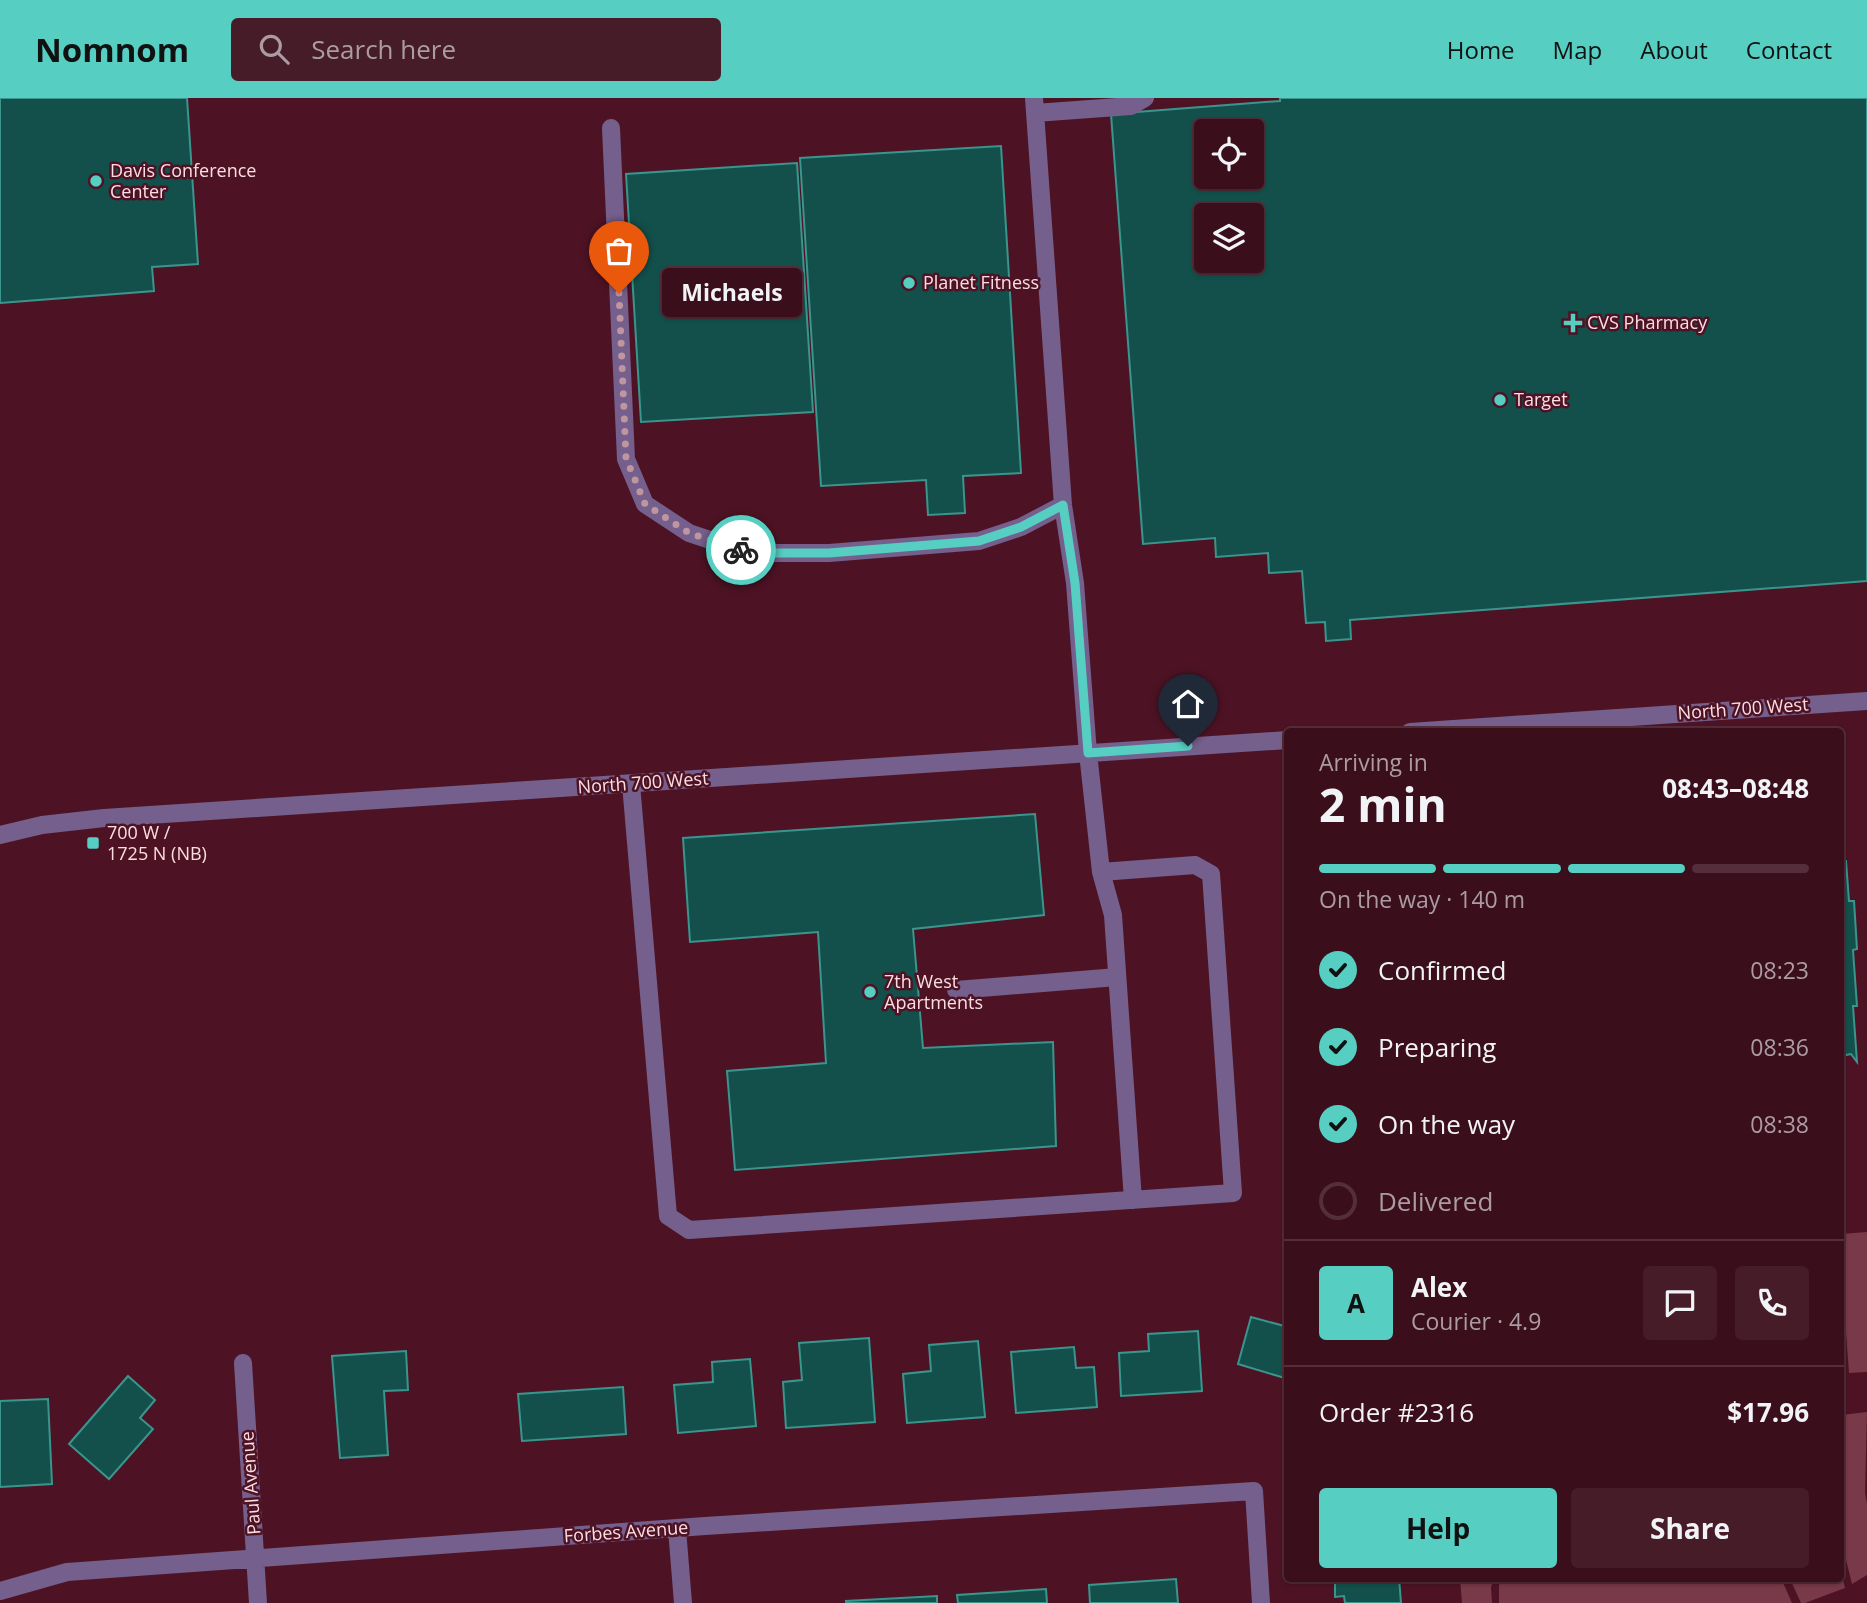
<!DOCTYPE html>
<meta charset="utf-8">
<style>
:root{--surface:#3a0e1b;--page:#451c28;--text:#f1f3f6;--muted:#ab9ca3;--line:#542e3a;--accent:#56cec2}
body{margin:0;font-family:"Open Sans",sans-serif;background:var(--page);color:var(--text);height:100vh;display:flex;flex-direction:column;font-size:26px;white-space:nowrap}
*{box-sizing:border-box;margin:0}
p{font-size:23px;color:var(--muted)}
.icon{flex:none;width:38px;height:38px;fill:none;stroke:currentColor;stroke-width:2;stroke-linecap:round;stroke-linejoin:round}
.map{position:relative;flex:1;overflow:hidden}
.details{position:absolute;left:1284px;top:630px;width:560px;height:854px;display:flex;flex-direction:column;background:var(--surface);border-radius:7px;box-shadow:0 2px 5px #0004,0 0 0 2px var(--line)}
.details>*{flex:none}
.buttons{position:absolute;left:1194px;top:21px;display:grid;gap:14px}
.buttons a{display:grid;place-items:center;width:70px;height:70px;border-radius:7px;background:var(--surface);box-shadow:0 2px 5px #0004,0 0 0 2px var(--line);font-size:35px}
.pin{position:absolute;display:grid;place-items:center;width:60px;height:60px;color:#fff;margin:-72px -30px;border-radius:50% 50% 50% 0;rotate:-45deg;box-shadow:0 0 7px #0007}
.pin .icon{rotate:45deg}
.courier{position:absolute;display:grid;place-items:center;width:70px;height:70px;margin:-35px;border:5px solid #56cec2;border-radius:50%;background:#fff;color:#222;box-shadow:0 2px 9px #0007}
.bubble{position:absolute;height:49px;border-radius:7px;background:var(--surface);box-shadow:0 2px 5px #0004,0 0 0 2px var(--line);font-size:23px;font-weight:700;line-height:49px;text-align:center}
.overview em{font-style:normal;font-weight:700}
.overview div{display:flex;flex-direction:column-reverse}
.overview{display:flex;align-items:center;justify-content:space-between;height:119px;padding:0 35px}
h1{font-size:46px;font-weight:700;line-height:52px}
.bar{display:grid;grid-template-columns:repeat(4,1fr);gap:10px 7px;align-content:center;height:84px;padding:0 35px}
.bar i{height:9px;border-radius:5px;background:var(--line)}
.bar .active{background:var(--accent)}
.bar p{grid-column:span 4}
.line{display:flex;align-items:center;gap:18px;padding:0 35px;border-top:2px solid var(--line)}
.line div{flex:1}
.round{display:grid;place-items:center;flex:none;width:74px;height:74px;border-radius:7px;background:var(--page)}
ol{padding:0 35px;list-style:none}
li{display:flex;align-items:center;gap:21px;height:77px}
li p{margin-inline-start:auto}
li .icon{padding:7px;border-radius:50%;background:var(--accent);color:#111;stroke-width:4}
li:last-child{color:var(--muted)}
li i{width:38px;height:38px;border:4px solid var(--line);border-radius:50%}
.primary-button{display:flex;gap:14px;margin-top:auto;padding:14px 35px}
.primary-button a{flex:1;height:80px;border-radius:7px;background:var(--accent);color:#111;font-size:28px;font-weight:700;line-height:80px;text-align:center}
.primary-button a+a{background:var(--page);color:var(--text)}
header{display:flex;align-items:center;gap:42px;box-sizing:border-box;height:98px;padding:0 35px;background:var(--accent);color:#111}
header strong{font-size:33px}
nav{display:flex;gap:38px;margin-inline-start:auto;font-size:24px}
.search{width:490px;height:63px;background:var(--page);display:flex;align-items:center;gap:18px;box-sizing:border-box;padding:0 24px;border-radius:7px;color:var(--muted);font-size:26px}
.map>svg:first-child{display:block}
</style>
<header>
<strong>Nomnom</strong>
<div class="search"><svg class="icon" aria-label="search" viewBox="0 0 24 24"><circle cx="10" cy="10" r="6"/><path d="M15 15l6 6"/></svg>Search here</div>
<nav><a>Home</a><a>Map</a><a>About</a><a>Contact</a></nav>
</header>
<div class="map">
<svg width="1867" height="1505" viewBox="0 0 1867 1505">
<rect width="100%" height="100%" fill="#4d1324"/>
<path fill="#783948" d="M 1867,1134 L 1867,1274 L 1849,1275 L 1841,1168 L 1841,1136 Z
M 1867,1314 L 1865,1395 L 1867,1406 L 1867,1477 L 1852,1486 L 1841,1442 L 1841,1317 Z
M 1841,1474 L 1845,1490 L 1805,1505 L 1801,1505 L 1790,1481 L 1841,1480 Z
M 1781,1480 L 1792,1505 L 1499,1505 L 1499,1487 L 1502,1481 Z
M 1460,1481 L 1494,1481 L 1491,1489 L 1492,1505 L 1462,1505 Z"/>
<path fill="#13504b" stroke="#3a958d" stroke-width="2" fill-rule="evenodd" d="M 0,0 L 187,0 L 198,166 L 152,169 L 154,193 L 0,205 Z
M 1280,0 L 1867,0 L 1867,483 L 1350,522 L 1351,541 L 1326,543 L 1325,524 L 1306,525 L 1302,473 L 1269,475 L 1268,455 L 1216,459 L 1215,440 L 1143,446 L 1111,16 L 1280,3 ZM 1206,33 L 1251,33 L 1251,79 L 1206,79 ZM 1206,117 L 1251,117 L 1251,163 L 1206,163 Z
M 1001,48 L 1021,375 L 963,378 L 965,415 L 928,417 L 926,382 L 821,388 L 800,60 Z
M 797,65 L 813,314 L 641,324 L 626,76 Z
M 1035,716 L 1044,817 L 913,831 L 923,950 L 1053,944 L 1056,1048 L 735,1072 L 727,973 L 826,965 L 818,834 L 690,844 L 683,740 Z
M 1841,763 L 1846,763 L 1849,803 L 1854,803 L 1857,851 L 1853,852 L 1857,908 L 1853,908 L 1857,964 L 1851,956 L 1841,958 Z
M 1251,1219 L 1288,1229 L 1288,1281 L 1238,1266 Z
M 1198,1233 L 1202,1293 L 1121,1298 L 1119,1255 L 1149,1253 L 1148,1236 Z
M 869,1240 L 875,1324 L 786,1330 L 783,1284 L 802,1282 L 799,1245 Z
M 978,1243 L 985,1319 L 907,1325 L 903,1276 L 931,1273 L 929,1247 Z
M 1074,1249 L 1076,1270 L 1094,1269 L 1097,1309 L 1016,1315 L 1011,1254 Z
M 406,1253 L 408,1292 L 384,1293 L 388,1357 L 340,1360 L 332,1258 Z
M 750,1261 L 756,1328 L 678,1335 L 674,1287 L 713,1284 L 712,1264 Z
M 128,1278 L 155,1302 L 140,1320 L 153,1331 L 109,1381 L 69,1346 Z
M 623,1289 L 626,1336 L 522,1343 L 518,1296 Z
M 48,1301 L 52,1386 L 0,1389 L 0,1303 Z
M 1335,1480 L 1399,1480 L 1401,1505 L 1345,1505 L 1344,1498 L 1335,1499 Z
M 1176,1481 L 1178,1505 L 1090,1505 L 1089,1487 Z
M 1046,1491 L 1047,1505 L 958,1505 L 957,1497 Z
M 937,1498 L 937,1505 L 846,1505 L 846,1503 Z"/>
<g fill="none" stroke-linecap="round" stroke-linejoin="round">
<path stroke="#755f8c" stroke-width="18" d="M 1035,15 L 1131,8 L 1145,0
M 611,30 L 626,361 L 645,406 L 689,435 L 749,455 L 829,455 L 979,443 L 1021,429 L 1063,407
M 1410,634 L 1867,603
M 631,686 L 668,1118 L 689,1132 L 1233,1095 L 1211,776 L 1195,767 L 1101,774 L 1088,655 L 1075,485 L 1063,407 L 1034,0
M 0,737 L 42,727 L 104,720 L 1288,642
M 1101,774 L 1113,817 L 1133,1102
M 956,892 L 1117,879
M 243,1265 L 258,1505
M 677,1431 L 683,1505
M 0,1493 L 67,1474 L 705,1428 L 1254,1393 L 1261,1505"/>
</g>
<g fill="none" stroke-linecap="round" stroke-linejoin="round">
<path stroke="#bf96a0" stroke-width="7" stroke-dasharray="0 12.6" d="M 619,195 L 626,360 L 645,406 L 689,435 L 741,452"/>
<path stroke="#56cec2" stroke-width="9" d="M 741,452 L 749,455 L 829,455 L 979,443 L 1021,429 L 1063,407 L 1075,485 L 1088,655 L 1188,648"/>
</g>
<g fill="#56cec2" stroke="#4d1324" stroke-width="2.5">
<circle cx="96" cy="83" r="7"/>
<circle cx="909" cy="185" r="7"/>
<path d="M1569.5 214.5h7v7h7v7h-7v7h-7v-7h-7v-7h7z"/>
<circle cx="1500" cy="302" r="7"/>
<rect x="86" y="738" width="14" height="14" rx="3.5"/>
<circle cx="870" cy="894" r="7"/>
</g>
<g text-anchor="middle" stroke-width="5" stroke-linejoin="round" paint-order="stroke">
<g font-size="18" fill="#fcdde2" stroke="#4d1324" text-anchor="start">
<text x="110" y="79">Davis Conference<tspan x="110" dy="21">Center</tspan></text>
<text x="923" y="191">Planet Fitness</text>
<text x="1587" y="231">CVS Pharmacy</text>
<text x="1514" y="308">Target</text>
<text x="107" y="741">700 W /<tspan x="107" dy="21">1725 N (NB)</tspan></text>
<text x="884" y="890">7th West<tspan x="884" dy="21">Apartments</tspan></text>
</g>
<g font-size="18" fill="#fcdde2" stroke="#4d1324">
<text transform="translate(1743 611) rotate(-4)" y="6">North 700 West</text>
<text transform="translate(643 685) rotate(-4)" y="6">North 700 West</text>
<text transform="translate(251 1385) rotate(-94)" y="6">Paul Avenue</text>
<text transform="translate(626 1434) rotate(-4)" y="6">Forbes Avenue</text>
</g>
</g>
</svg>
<div class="buttons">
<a><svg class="icon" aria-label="locate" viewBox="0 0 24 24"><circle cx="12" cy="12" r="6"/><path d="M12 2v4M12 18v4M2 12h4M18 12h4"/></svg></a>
<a><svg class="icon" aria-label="layers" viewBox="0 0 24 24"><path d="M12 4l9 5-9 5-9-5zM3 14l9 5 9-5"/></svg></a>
</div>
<div class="pin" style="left:619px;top:195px;background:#ea580c"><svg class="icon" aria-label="bag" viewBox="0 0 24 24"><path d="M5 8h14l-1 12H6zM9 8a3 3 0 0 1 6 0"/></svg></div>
<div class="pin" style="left:1188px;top:648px;background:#1f2937"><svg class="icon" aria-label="home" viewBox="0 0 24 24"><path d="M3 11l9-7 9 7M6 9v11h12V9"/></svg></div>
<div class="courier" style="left:741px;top:452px"><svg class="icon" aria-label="bike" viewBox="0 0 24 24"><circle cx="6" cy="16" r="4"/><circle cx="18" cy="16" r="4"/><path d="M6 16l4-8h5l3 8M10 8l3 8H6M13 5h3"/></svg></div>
<div class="bubble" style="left:662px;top:170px;width:140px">Michaels</div>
<section class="details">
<div class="overview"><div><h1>2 min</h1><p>Arriving in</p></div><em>08:43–08:48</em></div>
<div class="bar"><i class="active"></i><i class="active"></i><i class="active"></i><i></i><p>On the way · 140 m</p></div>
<ol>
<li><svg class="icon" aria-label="check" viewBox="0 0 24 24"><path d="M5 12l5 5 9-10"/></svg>Confirmed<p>08:23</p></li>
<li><svg class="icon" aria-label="check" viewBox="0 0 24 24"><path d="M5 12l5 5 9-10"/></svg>Preparing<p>08:36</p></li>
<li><svg class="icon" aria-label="check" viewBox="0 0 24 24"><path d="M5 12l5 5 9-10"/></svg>On the way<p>08:38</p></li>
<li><i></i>Delivered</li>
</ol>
<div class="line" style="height:126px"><b class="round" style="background:var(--accent);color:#111">A</b><div><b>Alex</b><p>Courier · 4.9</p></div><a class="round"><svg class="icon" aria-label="chat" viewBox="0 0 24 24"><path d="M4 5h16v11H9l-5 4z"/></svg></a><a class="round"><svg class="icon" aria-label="phone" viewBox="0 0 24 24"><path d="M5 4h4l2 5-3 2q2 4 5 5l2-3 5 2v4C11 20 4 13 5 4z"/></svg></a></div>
<div class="line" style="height:91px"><div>Order #2316</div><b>$17.96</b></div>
<div class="primary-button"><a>Help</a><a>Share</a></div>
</section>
</div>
